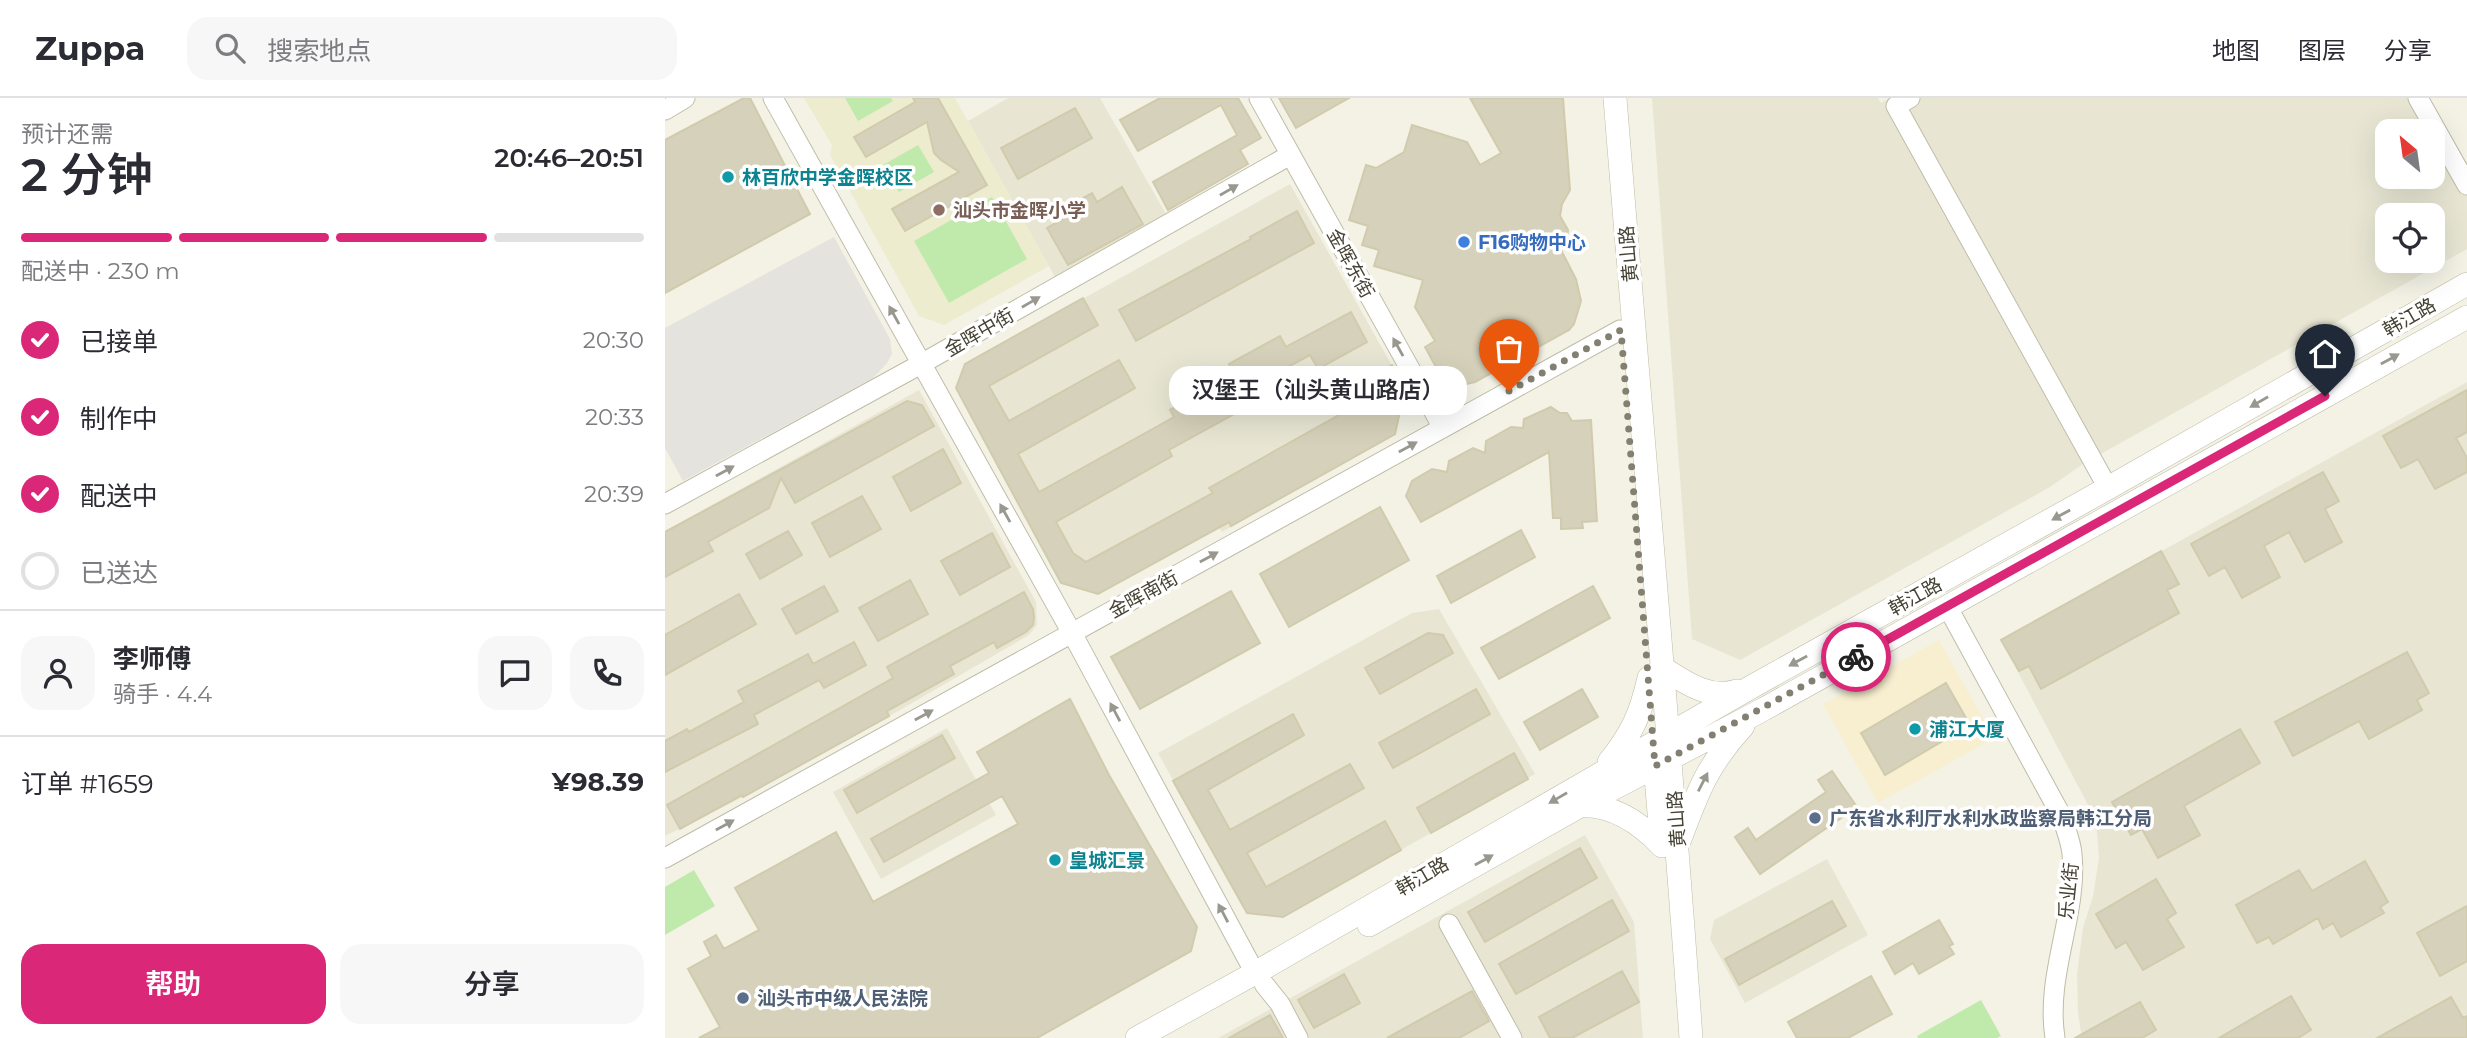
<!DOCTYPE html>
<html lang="zh">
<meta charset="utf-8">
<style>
:root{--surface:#fff;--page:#f7f7f7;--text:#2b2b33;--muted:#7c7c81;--line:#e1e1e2;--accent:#db2777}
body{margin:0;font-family:Montserrat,"Noto Sans SC",sans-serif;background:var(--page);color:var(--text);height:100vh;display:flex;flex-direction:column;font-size:26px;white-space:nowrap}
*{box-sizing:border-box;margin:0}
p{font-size:23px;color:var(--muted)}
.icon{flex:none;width:38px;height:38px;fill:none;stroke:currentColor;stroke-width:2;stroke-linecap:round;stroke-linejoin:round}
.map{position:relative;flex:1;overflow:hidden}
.sheet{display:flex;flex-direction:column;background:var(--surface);width:665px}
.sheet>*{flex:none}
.needle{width:46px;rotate:331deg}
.buttons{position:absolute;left:1710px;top:21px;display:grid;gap:14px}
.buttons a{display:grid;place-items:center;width:70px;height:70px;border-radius:14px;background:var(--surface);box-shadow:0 7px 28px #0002;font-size:35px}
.pin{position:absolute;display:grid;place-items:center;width:60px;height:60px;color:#fff;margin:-72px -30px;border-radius:50% 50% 50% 0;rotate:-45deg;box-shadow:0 0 7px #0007}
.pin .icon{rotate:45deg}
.courier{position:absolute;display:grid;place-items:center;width:70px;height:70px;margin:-35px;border:5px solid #db2777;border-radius:50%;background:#fff;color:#222;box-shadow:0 2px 9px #0007}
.bubble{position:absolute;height:49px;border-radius:21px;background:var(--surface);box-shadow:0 7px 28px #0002;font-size:23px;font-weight:600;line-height:49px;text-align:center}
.head em{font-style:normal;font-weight:600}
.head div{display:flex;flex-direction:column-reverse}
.head{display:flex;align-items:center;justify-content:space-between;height:119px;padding:0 21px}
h1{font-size:46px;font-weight:600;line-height:52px}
.bar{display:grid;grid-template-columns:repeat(4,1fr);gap:10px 7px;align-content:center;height:84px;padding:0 21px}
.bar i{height:9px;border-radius:5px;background:var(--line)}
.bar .current{background:var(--accent)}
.bar p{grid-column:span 4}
.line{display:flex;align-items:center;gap:18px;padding:0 21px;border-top:2px solid var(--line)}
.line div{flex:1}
.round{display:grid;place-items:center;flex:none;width:74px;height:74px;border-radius:21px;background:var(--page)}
ol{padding:0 21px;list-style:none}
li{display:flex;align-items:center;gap:21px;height:77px}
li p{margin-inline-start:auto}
li .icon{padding:7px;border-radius:50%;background:var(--accent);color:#fff;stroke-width:4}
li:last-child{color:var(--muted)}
li i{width:38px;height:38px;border:4px solid var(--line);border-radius:50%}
.action{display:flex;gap:14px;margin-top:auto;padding:14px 21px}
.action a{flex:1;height:80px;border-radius:21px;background:var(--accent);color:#fff;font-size:28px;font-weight:600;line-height:80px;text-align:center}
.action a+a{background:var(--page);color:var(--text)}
header{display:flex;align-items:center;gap:42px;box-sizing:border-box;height:98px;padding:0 35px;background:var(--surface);border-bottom:2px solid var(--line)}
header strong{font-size:33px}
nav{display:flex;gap:38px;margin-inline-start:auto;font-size:24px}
.search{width:490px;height:63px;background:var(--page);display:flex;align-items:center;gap:18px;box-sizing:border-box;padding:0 24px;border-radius:21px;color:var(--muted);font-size:26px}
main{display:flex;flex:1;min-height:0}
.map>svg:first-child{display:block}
</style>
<header>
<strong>Zuppa</strong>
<div class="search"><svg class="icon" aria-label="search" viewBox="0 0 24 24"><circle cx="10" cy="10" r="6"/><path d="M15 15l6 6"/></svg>搜索地点</div>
<nav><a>地图</a><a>图层</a><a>分享</a></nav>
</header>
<main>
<section class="sheet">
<div class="head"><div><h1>2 分钟</h1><p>预计还需</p></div><em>20:46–20:51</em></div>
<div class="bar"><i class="current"></i><i class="current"></i><i class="current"></i><i></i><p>配送中 · 230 m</p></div>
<ol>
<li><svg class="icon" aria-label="check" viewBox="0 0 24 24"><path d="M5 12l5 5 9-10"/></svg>已接单<p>20:30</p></li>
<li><svg class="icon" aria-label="check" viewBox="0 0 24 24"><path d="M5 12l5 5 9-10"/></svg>制作中<p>20:33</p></li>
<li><svg class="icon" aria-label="check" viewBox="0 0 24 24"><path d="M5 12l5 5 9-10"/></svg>配送中<p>20:39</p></li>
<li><i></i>已送达</li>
</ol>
<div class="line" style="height:126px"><a class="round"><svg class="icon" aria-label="person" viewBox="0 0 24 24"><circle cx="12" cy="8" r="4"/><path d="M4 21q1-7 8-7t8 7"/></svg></a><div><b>李师傅</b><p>骑手 · 4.4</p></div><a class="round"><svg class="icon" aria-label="chat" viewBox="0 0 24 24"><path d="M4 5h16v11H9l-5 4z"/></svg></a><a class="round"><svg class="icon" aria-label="phone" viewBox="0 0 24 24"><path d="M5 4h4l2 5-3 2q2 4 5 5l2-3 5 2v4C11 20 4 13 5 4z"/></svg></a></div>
<div class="line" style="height:91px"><div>订单 #1659</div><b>¥98.39</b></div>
<div class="action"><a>帮助</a><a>分享</a></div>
</section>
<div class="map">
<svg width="1802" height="940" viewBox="0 0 1802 940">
<rect width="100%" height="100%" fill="#f3f2e5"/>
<path fill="#e8e6d3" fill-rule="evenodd" d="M 343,0 L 435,0 L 501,116 L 390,179 L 303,23 Z
M 987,0 L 1213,0 L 1216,5 L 1225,0 L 1763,0 L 1802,69 L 1802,151 L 1418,366 L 1385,389 L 1075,562 L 1027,541 ZM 1722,33 L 1768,33 L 1768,79 L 1722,79 ZM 1722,117 L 1768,117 L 1768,163 L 1722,163 Z
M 625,86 L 740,291 L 730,336 L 557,434 L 554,430 L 433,496 L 396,485 L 291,290 L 300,266 Z
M 1802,284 L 1802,940 L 1417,940 L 1413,915 L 1412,876 L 1418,830 L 1428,798 L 1434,760 L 1431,722 L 1336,542 Z
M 254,292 L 371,504 L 372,527 L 364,537 L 235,612 L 78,699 L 0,738 L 0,433 Z
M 774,511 L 870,676 L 618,819 L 582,815 L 493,655 L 747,515 Z
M 282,630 L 331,717 L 216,781 L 168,694 Z
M 920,737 L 969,824 L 978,940 L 553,940 Z
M 1162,761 L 1203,837 L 1080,905 L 1045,841 L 1049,822 Z"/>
<path fill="#f7efcf" d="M 1274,542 L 1329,640 L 1213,705 L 1158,606 Z"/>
<path fill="#edecce" d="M 139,0 L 290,0 L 384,168 L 279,227 L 254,218 L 165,57 L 167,47 Z"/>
<path fill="#c0eaac" d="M 180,0 L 226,0 L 228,3 L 193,23 Z
M 253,47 L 269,74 L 234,94 L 218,67 Z
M 327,99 L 362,161 L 284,205 L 249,143 Z
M 29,772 L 50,808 L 0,837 L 0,789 Z
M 1316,902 L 1336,938 L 1332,940 L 1253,940 L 1252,938 Z"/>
<path fill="#e4e3de" d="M 169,139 L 225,241 L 227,256 L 222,265 L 208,280 L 18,383 L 0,350 L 0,230 Z"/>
<path fill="#d6d1ba" stroke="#d1cbad" stroke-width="2" d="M 79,0 L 85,0 L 145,116 L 0,195 L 0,42 Z
M 248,0 L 273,0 L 322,87 L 240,133 L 227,111 L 294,74 L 276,62 L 269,55 L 262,24 L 201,59 L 189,39 L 250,4 Z
M 495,0 L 573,0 L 596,40 L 575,52 L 583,66 L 503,112 L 488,84 L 572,37 L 556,7 L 473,53 L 455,22 Z
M 614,0 L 684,0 L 631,30 Z
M 805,0 L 898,0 L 905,92 L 897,106 L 895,118 L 903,132 L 902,141 L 896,152 L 911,181 L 916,203 L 909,226 L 904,232 L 810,284 L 797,287 L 789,286 L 776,278 L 760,249 L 770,243 L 750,209 L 758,182 L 709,168 L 714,152 L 697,147 L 703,128 L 684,122 L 701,67 L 711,70 L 739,54 L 747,27 L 802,44 L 815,67 L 836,55 Z
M 410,10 L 427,40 L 353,81 L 336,50 Z
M 457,89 L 478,126 L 403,167 L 382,130 L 411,114 L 407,106 L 427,95 L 432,104 Z
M 632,113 L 649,145 L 471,243 L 454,212 L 586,141 L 585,139 Z
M 418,200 L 433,227 L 324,288 L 344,323 L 454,262 L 470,290 L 353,356 L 374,394 L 509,319 L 505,312 L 570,277 L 564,266 L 615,238 L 621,249 L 686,214 L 702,244 L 653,271 L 645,257 L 617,272 L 621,279 L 595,293 L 592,286 L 562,303 L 569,316 L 504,352 L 507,358 L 391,424 L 408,455 L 421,464 L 548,395 L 544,390 L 688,309 L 702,281 L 727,267 L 740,291 L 730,336 L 566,428 L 564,424 L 433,496 L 396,485 L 291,290 L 300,266 Z
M 1802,292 L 1802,334 L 1791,340 L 1802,360 L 1802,374 L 1770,391 L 1753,361 L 1736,370 L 1718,338 Z
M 242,303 L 257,307 L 269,328 L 130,405 L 116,380 L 104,410 L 43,444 L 48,453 L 0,479 L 0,434 Z
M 886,309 L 895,315 L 902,315 L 907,323 L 926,322 L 932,423 L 917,424 L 918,430 L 896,431 L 896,420 L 888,420 L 884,354 L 756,424 L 741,398 L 747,383 L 767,371 L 782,374 L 784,363 L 808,350 L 820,355 L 821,343 L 846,329 L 858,330 L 859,321 Z
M 278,351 L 296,385 L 246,413 L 228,379 Z
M 1658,374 L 1674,403 L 1660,411 L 1677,444 L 1640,464 L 1624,434 L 1599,448 L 1615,479 L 1577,500 L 1560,469 L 1544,478 L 1526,446 Z
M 197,398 L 216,431 L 165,459 L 147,425 Z
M 715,409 L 744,462 L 624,529 L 595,476 Z
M 856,432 L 870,459 L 786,505 L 772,478 Z
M 123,433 L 137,457 L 95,481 L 81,456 Z
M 327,435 L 345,469 L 295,497 L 276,463 Z
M 1496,453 L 1514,486 L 1502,492 L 1514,515 L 1376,591 L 1364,568 L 1354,573 L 1336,542 Z
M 245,482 L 263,516 L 213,543 L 194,510 Z
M 159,488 L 173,513 L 131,536 L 117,511 Z
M 928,488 L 945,520 L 834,581 L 816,550 Z
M 566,493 L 595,545 L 475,611 L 446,559 Z
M 359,494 L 368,511 L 369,520 L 368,527 L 361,534 L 332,550 L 329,544 L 285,568 L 289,576 L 222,613 L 224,618 L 78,699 L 77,697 L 15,731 L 2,707 L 228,580 L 222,569 Z
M 74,496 L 91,526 L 0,577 L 0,537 Z
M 763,535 L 778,537 L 788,555 L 715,596 L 700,570 Z
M 189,544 L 201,567 L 159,590 L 154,582 L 89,617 L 93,626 L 0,674 L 0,643 L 22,631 L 24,634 L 79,604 L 73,593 L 143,556 L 148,566 Z
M 1742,554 L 1764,595 L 1752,602 L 1757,612 L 1704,641 L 1694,623 L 1628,658 L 1610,624 Z
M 1281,585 L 1305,627 L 1220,677 L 1196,635 Z
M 811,591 L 825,616 L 728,670 L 714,645 Z
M 917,591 L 933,619 L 875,652 L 859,624 Z
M 405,601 L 444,677 L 532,829 L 526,853 L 372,940 L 34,940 L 55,929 L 23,871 L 46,858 L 39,844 L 51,837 L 59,851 L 94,832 L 70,790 L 171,734 L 208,804 L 353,726 L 337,698 L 219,764 L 206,741 L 324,675 L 312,654 Z
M 628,616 L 639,637 L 543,692 L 565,732 L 685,666 L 699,690 L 582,755 L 601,789 L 720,723 L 736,752 L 618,819 L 582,815 L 508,683 Z
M 1575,631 L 1595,665 L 1519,708 L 1535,737 L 1493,760 L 1477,731 L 1466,737 L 1447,704 Z
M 277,637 L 290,660 L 192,715 L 179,692 Z
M 849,655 L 863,681 L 766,735 L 752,710 Z
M 1167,673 L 1192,709 L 1095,776 L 1070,739 L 1083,730 L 1091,742 L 1161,694 L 1153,682 Z
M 915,750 L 932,780 L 820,844 L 803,814 Z
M 1700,763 L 1723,804 L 1715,809 L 1719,815 L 1676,839 L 1668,825 L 1658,831 L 1653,820 L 1608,846 L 1604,839 L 1592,845 L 1571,807 L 1634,772 L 1647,793 Z
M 1491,781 L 1511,815 L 1502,821 L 1519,849 L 1478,872 L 1461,844 L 1451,850 L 1431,816 Z
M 947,802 L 964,833 L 851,896 L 834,866 Z
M 1167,803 L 1181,828 L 1074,887 L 1060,861 Z
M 1802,808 L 1802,863 L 1775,878 L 1752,835 Z
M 1274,822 L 1288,846 L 1284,848 L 1289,856 L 1254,876 L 1248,865 L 1230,876 L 1218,854 Z
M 957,873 L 974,904 L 907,940 L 885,940 L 874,919 Z
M 679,876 L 695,905 L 649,930 L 633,902 Z
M 1206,878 L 1227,916 L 1183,940 L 1132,940 L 1123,924 Z
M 807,893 L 824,923 L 794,940 L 722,940 Z
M 1626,898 L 1646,932 L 1633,940 L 1554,940 Z
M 1786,899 L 1798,920 L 1802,918 L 1802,940 L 1712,940 Z
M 1475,904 L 1491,932 L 1477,940 L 1410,940 Z
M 605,917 L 618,940 L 564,940 Z"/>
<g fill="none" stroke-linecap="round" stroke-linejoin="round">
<defs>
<path id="minor" d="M 108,0 L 407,535 L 590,875
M 594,0 L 778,330
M 1245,0 L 1231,8 L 1443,390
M 1753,0 L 1802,87
M 0,12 L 20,0
M 0,406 L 256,266 L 625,57
M 1282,508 L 1397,719 C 1400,730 1406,743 1407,756 C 1413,817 1380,876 1390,940
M 0,760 L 955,232
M 784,826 L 847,940
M 599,886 L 615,906 L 633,940"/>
<path id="tertiary" d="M 950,0 C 975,313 1004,626 1026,940
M 996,569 C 1020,584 1043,602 1072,593
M 989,655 L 995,726
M 944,664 C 967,636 976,615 984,580
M 915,708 C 948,706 975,725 997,748
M 1015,741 C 1033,693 1043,666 1078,628
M 704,827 L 915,708 L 1099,611 L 1802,219
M 472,940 L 590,875 L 1088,588 L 1443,390 L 1802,186"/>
</defs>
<use href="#minor" stroke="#bfbda7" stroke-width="21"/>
<use href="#tertiary" stroke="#bfbda7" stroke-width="24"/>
<use href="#minor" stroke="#fff" stroke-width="19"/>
<use href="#tertiary" stroke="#fff" stroke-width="23"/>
</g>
<defs><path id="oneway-solid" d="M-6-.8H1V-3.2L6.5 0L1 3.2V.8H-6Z" transform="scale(1.75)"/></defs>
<g fill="#99988f">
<use href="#oneway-solid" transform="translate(564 92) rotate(-30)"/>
<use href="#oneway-solid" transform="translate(366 204) rotate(-30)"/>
<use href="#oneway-solid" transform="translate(229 217) rotate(-119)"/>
<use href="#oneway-solid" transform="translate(733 249) rotate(-119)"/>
<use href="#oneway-solid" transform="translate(1725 261) rotate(-29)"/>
<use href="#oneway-solid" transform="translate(1594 304) rotate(150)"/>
<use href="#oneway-solid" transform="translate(743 349) rotate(-29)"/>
<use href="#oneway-solid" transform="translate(60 373) rotate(-29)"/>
<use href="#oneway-solid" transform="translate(340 415) rotate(-119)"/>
<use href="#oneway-solid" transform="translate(1396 417) rotate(151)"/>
<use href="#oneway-solid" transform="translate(544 459) rotate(-29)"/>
<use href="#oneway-solid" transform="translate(1133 563) rotate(151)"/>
<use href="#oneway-solid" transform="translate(450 614) rotate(-118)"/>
<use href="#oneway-solid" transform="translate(259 617) rotate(-29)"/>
<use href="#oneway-solid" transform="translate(1038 684) rotate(-63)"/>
<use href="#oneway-solid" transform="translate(893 700) rotate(150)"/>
<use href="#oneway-solid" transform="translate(60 727) rotate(-29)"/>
<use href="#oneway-solid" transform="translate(819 762) rotate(-29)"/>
<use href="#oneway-solid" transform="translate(558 815) rotate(-118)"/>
</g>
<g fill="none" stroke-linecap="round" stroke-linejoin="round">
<path stroke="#838072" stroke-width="7" stroke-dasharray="0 12.6" d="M 844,293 L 956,232 L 990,668 L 1191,559"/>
<path stroke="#db2777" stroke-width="9" d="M 1191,559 L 1660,298"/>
</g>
<g fill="#0f9aa8" stroke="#fff" stroke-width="2.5">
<circle cx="63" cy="79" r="7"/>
<circle cx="1250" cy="631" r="7"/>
<circle cx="390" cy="762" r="7"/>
</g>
<circle fill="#8d6e63" stroke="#fff" stroke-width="2.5" cx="274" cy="112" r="7"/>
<circle fill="#3f7fe0" stroke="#fff" stroke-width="2.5" cx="799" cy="144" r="7"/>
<g fill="#5c6f8a" stroke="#fff" stroke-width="2.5">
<circle cx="1150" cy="720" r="7"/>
<circle cx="78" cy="900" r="7"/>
</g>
<g text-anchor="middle" stroke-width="7" stroke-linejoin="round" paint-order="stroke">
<g font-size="19" font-weight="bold" fill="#0d838f" stroke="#fff" text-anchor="start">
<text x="77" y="86">林百欣中学金晖校区</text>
<text x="1264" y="638">浦江大厦</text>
<text x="404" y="769">皇城汇景</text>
</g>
<g font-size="19" font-weight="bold" fill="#785e54" stroke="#fff" text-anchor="start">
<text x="288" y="119">汕头市金晖小学</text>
</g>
<g font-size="19" font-weight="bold" fill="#366cbe" stroke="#fff" text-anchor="start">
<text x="813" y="151">F16购物中心</text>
</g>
<g font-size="19" fill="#464334" stroke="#fff">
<text transform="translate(963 156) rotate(-95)" y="7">黄山路</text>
<text transform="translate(686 165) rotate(61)" y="7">金晖东街</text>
<text transform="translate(1744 219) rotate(-30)" y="7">韩江路</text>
<text transform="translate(314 234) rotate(-30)" y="7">金晖中街</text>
<text transform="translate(478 496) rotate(-29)" y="7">金晖南街</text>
<text transform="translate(1250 498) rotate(-29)" y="7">韩江路</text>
<text transform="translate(1011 721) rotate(-94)" y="7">黄山路</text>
<text transform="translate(757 778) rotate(-30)" y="7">韩江路</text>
<text transform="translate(1403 793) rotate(-84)" y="7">乐业街</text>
</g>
<g font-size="19" font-weight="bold" fill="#4e5e75" stroke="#fff" text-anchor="start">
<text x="1164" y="727">广东省水利厅水利水政监察局韩江分局</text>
<text x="92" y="907">汕头市中级人民法院</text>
</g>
</g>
</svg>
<div class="buttons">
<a><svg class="needle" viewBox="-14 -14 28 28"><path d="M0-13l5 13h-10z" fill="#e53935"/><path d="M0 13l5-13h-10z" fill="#7c7c81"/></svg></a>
<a><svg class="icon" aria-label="locate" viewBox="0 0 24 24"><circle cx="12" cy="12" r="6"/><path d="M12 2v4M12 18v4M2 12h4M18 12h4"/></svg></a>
</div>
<div class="pin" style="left:844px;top:293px;background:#ea580c"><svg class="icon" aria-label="bag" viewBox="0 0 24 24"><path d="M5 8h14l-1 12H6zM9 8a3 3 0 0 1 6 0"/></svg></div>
<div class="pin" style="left:1660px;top:298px;background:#1f2937"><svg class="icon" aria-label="home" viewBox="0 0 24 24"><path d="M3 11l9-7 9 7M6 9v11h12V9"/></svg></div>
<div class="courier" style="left:1191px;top:559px"><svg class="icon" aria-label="bike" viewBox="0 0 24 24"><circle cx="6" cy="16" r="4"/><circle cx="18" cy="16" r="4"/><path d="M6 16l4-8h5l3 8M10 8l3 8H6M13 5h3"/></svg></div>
<div class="bubble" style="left:504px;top:268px;width:298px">汉堡王（汕头黄山路店）</div>
</div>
</main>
